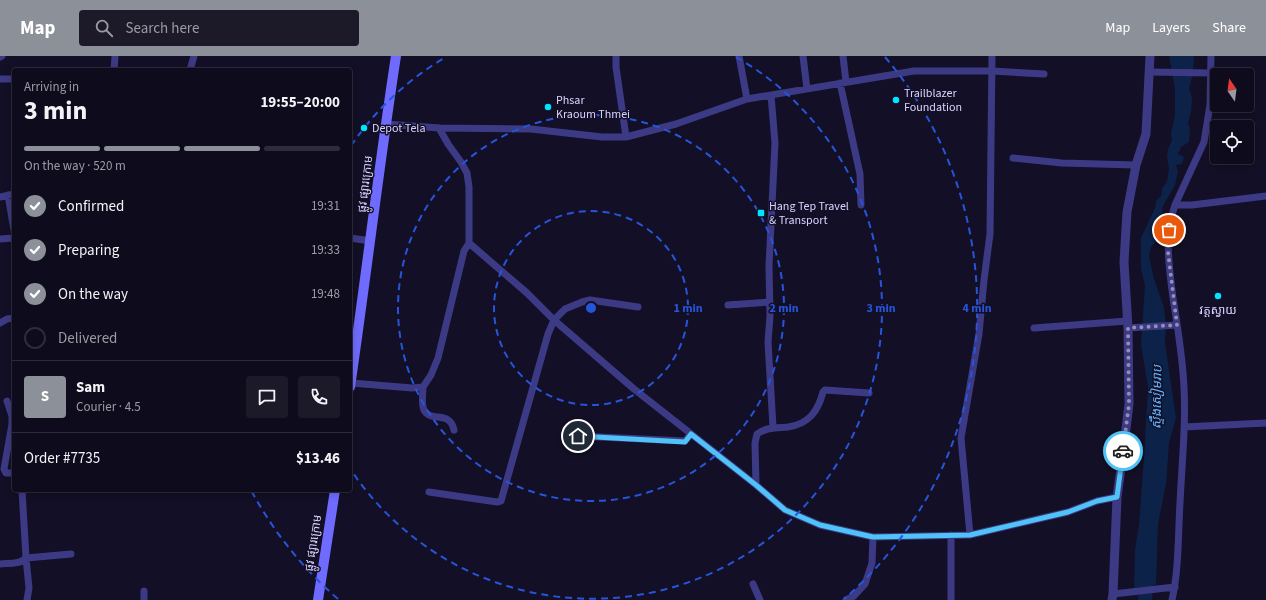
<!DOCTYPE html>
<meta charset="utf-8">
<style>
:root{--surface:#0e0b1c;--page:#1c1929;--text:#f1f3f6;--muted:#9b9ba3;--line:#2e2b3b;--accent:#8c9099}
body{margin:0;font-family:"Source Sans 3","Noto Sans Khmer",sans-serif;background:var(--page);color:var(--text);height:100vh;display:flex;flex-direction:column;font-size:15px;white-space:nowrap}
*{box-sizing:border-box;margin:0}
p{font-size:13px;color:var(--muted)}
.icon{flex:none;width:22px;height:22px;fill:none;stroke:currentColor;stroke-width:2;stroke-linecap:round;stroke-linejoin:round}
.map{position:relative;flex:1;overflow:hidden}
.side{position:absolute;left:12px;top:12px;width:340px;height:424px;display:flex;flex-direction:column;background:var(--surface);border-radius:4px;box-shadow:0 2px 10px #0003,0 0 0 1px var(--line)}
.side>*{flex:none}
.needle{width:26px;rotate:346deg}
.buttons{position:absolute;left:1210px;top:12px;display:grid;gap:8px}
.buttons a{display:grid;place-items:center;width:44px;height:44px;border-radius:4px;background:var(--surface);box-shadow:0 2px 10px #0003,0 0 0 1px var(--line);font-size:20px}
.pin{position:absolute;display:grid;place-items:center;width:34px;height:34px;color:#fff;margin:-17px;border:2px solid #fff;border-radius:50%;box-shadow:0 1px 4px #0007}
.courier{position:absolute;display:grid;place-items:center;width:40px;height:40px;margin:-20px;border:3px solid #4fc3f7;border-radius:50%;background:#fff;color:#222;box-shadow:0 1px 5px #0007}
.overview em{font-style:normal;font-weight:700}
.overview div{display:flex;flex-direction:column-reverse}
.overview{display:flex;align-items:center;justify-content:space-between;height:68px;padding:0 12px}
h1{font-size:26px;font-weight:700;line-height:30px}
.bar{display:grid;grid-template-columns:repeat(4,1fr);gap:6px 4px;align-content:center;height:48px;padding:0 12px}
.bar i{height:5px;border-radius:3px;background:var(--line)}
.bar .selected{background:var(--accent)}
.bar p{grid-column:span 4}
.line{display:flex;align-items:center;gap:10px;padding:0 12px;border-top:1px solid var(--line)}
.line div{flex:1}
.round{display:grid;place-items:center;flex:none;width:42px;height:42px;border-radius:4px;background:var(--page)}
ol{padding:0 12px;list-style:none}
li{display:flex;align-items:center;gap:12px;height:44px}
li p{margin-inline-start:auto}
li .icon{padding:4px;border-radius:50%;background:var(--accent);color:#fff;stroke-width:4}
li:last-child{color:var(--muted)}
li i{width:22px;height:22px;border:2px solid var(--line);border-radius:50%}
header{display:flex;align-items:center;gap:24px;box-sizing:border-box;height:56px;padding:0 20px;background:var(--accent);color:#fff}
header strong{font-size:19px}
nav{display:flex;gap:22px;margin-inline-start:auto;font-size:14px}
.search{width:280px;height:36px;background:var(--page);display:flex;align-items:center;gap:10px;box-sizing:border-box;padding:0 14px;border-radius:4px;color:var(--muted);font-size:15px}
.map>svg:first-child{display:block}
</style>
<header>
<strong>Map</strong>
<div class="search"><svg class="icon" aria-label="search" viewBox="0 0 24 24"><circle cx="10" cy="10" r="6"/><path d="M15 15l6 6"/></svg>Search here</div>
<nav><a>Map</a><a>Layers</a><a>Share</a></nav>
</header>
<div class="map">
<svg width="1266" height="544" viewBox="0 0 1266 544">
<rect width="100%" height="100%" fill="#130f26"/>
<path fill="#0c2248" d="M 1169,0 L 1194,0 L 1193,17 L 1189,33 L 1192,42 L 1191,56 L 1188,67 L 1190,73 L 1189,86 L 1181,91 L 1178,98 L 1184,101 L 1182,108 L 1176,109 L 1178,115 L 1175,129 L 1163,150 L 1161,168 L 1156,185 L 1151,191 L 1149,201 L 1154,223 L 1164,252 L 1166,269 L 1165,287 L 1176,362 L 1169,387 L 1166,428 L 1158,468 L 1156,529 L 1134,532 L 1135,494 L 1139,469 L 1144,401 L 1148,331 L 1141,289 L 1145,229 L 1141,213 L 1141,182 L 1155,152 L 1156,145 L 1161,140 L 1162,133 L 1167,125 L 1169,113 L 1167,100 L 1168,93 L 1172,84 L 1171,78 L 1175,59 L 1175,32 Z"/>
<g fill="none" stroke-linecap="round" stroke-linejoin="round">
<path stroke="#0c2248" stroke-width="14" d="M 1145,544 L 1147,519"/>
<path stroke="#3d3a85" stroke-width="7" d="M 616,0 L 616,11 L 626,81
M 739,0 L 747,43
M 803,0 L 807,33
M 843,0 L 846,26
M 0,1 L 2,0
M 114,14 L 115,0
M 190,14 L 194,0
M 1149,16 L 1211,17
M 0,23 L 14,23
M 840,27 L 860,118 L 861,149
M 771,39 L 775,87 L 769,210 L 770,260 L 768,286 L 773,371
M 386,68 L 439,72 L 531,73 L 602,81 L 626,81 L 676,68 L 747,43 L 914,15 L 992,15 L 1044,18
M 439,72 L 448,88 L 461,106 L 467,117 L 469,131 L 469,187 L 527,237 L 554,264 L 634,333 L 756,429 L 785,454 L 820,469 L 873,481 L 970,479 L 1068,456 L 1097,445 L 1117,441
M 1013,102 L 1062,107 L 1136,109
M 8,139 L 14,174
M 0,141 L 14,138
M 1175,149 L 1192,149 L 1266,140
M 350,182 L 371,185
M 0,183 L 14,182
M 728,249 L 770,246
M 0,267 L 7,263 L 14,262
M 1034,272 L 1127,265
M 1128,272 L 1177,269
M 351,327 L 412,332 L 423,331 L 431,319 L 438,302 L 464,195 L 469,187
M 423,331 C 423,338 421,348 424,354 C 431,367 450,354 454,374
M 7,345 L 12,360 L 12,368 L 4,413 L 6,417 L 14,417
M 1184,371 L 1266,367
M 578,380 L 685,385 L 691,378
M 756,429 L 755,387 L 757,378 C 767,371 776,372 788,371 C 809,368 818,355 823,336 L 825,334 L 869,337
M 22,434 L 26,502 L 29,532 L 27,544
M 429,436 L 497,446 L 501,445 L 548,278 L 554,264 L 565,253 L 582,246 L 590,244 L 638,251
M 970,479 L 961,382 L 979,278 L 984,224 L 990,178 L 992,0
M 0,508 C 8,507 20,509 26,502 L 71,498
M 753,528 L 760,544
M 144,535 L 144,544
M 1113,538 L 1175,531
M 846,544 L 854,540 L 865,528 L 872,507 L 873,481
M 951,544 L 951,479
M 1172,544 C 1179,513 1178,479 1180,447 C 1182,404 1187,360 1183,317 C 1181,292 1177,267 1173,242 C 1169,211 1164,179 1175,149 L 1204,86 L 1210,49 L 1211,0"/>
<path stroke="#3d3a85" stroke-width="9" d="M 1112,544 L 1113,538 L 1117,441 L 1122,405 L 1129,348 L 1128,272 L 1124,206 L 1127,156 L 1136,109 L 1146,78 L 1150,0"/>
<path stroke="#6f6bff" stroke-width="10" d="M 350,331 C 366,221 379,110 396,0
M 318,544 L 335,434"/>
</g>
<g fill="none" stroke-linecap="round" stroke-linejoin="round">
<path stroke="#948fb3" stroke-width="4" stroke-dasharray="0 7.2" d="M 1123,395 L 1129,348 L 1128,272 L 1177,269 L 1168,196 L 1169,174"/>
<path stroke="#4fc3f7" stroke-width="5" d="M 578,380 L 685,386 L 691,378 L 756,429 L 785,454 L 820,469 L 873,481 L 970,479 L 1068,456 L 1097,445 L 1117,441 L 1123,395"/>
</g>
<g fill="none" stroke="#2655da" stroke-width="2" stroke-dasharray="7 5">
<circle cx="591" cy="252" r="97"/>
<circle cx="591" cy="252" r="193"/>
<path d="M351 90A290 290 0 0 1 446 1M736 1A290 290 0 1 1 351 414"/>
<path d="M338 543A386 386 0 0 1 252 436M885 1A386 386 0 0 1 844 543"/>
</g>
<g fill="#00e5ff" stroke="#130f26" stroke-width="1.5">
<circle cx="896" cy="44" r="4"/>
<circle cx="548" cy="51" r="4"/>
<circle cx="364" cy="72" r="4"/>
<rect x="757" y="153" width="8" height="8" rx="2"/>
<circle cx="1218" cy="240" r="4"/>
</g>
<g text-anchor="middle" stroke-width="3" stroke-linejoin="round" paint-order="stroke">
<g font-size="12" fill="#d9d4ff" stroke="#130f26" text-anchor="start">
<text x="904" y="41">Trailblazer<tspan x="904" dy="14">Foundation</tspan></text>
<text x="556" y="48">Phsar<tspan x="556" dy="14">Kraoum Thmei</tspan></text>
<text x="372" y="76">Depot Tela</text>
<text x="769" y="154">Hang Tep Travel<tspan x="769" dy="14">&amp; Transport</tspan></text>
<text x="1218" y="258" text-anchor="middle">វត្តស្វាយ</text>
</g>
<g font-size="12" fill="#d9d4ff" stroke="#130f26">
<text transform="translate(365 128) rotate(-83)" y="4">ផ្លូវ ផ្សារក្រោម</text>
<text transform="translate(313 487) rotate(-81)" y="4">ផ្លូវ ផ្សារក្រោម</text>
</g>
<g font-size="13" font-style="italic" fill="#62b6ff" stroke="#130f26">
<text transform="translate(1156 341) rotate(-89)" y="5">ស្ទឹងសៀមរាប</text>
</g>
</g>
<circle cx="591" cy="252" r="6" fill="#2655da" stroke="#130f26" stroke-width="2"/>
<g font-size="12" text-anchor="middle" font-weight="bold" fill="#2655da" stroke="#130f26" stroke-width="3" stroke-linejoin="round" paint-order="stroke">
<text x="688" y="256">1 min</text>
<text x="784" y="256">2 min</text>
<text x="881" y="256">3 min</text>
<text x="977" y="256">4 min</text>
</g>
</svg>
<div class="buttons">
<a><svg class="needle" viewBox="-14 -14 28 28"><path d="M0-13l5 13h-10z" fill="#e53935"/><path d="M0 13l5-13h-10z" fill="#9b9ba3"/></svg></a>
<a><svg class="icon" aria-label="locate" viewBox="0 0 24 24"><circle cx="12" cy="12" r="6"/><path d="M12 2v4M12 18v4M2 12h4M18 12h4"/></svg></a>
</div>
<div class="pin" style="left:1169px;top:174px;background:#ea580c"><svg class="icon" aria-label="bag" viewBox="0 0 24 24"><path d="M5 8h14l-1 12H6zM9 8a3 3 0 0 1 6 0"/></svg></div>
<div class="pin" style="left:578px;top:380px;background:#1f2937"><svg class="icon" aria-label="home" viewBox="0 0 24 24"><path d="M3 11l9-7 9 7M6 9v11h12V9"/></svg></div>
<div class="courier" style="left:1123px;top:395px"><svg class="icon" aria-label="car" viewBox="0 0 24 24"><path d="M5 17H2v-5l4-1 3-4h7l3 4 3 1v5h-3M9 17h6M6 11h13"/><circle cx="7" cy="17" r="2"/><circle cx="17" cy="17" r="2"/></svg></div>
<section class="side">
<div class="overview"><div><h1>3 min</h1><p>Arriving in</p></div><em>19:55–20:00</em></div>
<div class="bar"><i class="selected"></i><i class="selected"></i><i class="selected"></i><i></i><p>On the way · 520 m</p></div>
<ol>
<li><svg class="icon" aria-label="check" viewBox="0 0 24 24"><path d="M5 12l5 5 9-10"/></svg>Confirmed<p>19:31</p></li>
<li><svg class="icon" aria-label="check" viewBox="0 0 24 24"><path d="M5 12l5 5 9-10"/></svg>Preparing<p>19:33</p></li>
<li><svg class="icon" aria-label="check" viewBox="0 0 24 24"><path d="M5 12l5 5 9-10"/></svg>On the way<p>19:48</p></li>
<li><i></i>Delivered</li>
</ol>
<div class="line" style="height:72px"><b class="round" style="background:var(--accent);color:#fff">S</b><div><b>Sam</b><p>Courier · 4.5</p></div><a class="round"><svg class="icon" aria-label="chat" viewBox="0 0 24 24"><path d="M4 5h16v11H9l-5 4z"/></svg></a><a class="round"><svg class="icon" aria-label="phone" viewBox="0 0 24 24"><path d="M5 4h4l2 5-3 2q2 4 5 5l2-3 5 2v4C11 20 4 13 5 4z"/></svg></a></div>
<div class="line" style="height:52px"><div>Order #7735</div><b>$13.46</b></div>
</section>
</div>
